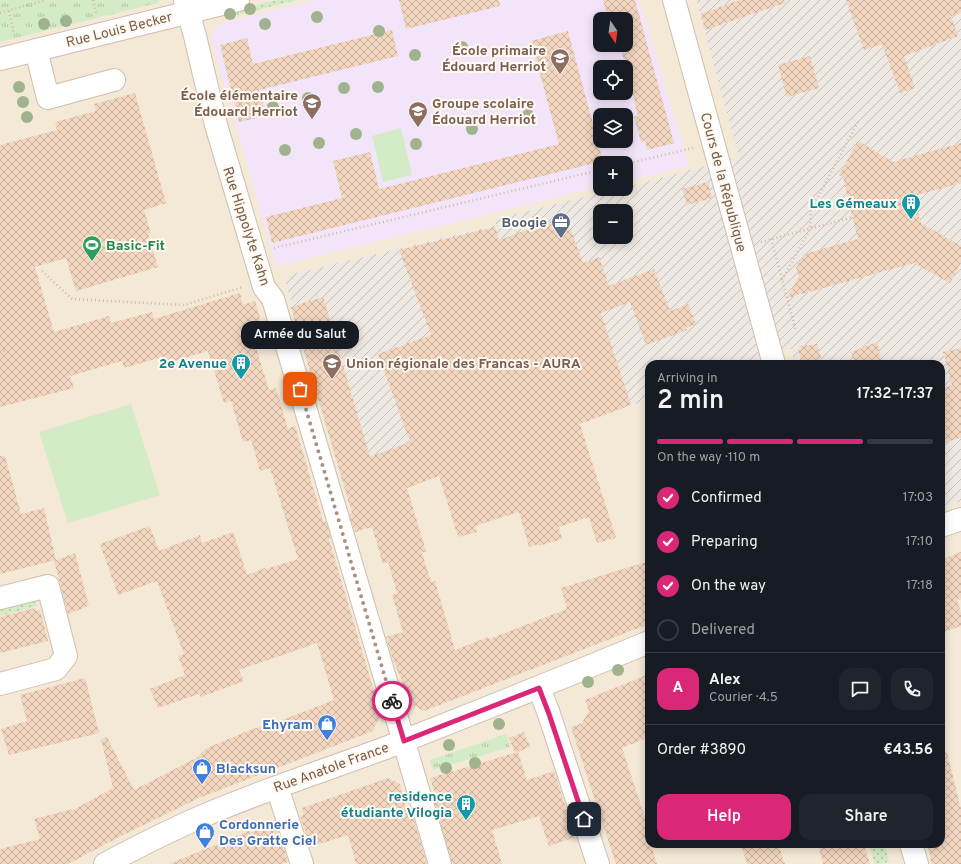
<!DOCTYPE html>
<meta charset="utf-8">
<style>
:root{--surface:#171b24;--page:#20242c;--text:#f1f3f6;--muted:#9ea1a6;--line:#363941;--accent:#db2777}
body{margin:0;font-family:Overpass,sans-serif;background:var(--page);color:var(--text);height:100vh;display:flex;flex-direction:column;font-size:15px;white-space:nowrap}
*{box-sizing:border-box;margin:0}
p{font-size:13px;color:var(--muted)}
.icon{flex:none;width:22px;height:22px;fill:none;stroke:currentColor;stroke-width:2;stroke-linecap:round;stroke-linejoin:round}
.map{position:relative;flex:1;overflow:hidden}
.side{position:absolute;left:645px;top:360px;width:300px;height:488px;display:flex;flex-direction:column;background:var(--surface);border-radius:12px;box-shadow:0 2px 10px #0003}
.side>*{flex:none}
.needle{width:26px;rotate:167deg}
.fabs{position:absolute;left:593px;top:12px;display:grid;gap:8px}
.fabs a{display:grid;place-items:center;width:40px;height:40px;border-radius:8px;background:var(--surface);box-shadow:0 2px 10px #0003;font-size:20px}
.pin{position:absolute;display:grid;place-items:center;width:34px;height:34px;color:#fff;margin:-17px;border-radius:8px;box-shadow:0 2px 6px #0006}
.courier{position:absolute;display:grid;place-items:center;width:40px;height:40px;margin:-20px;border:3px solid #db2777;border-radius:50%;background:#fff;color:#222;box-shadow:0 1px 5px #0007}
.bubble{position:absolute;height:28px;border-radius:12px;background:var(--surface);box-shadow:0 2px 10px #0003;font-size:13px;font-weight:600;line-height:28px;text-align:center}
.summary em{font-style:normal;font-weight:600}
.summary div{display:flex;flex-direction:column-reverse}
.summary{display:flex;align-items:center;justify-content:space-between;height:68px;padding:0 12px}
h1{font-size:26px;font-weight:600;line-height:30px}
.bar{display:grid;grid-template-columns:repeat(4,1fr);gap:6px 4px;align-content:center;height:48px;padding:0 12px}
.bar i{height:5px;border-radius:3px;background:var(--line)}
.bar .active{background:var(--accent)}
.bar p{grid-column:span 4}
.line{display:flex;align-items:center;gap:10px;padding:0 12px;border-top:1px solid var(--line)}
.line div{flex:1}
.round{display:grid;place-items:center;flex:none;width:42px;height:42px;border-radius:12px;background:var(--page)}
ol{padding:0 12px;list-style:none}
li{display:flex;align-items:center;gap:12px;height:44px}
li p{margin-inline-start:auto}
li .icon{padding:4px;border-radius:50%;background:var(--accent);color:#fff;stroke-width:4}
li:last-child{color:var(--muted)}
li i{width:22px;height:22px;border:2px solid var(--line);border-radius:50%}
.action{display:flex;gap:8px;margin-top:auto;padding:8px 12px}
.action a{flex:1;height:46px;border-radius:12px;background:var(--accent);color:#fff;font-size:16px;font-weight:600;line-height:46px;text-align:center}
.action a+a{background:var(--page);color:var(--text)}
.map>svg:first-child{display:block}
</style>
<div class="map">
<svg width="961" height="864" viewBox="0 0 961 864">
<defs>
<pattern id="industrial-furrows" width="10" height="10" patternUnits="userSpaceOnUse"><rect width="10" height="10" fill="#eee8e2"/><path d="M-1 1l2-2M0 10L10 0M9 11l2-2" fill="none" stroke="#c6bfb9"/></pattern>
<pattern id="park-tufts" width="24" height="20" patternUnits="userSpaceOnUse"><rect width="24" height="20" fill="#d4ebc7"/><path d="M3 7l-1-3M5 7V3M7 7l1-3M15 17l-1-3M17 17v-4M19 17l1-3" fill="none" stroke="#b1c2a4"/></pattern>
<pattern id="garden-dots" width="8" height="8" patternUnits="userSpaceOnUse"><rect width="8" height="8" fill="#d4ebc7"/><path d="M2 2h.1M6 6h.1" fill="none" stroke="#b1c2a4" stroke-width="1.8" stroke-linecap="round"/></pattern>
<pattern id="building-cross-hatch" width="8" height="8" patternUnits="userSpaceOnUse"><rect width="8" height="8" fill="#f2d6c0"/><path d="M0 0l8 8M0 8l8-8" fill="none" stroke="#c9b19e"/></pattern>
</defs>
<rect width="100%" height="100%" fill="#fdf6e9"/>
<path fill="#f4e8d7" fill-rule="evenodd" d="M 0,0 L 696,0 L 740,157 L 626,187 L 626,163 L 600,163 L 600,189 L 616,189 L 495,219 L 496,225 L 284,276 L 350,508 L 649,399 L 649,844 L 941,844 L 941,509 L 961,501 L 961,864 L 0,864 ZM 600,19 L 626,19 L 626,45 L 600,45 ZM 600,67 L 626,67 L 626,93 L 600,93 ZM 600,115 L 626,115 L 626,141 L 600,141 Z
M 790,345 L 795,364 L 742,364 Z"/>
<path fill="url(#industrial-furrows)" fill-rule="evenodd" d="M 696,0 L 961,0 L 961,501 L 941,509 L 941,364 L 795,364 L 790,345 L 742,364 L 649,364 L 649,399 L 350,509 L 284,276 L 496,225 L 495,219 L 616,189 L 626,189 L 626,187 L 739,157 ZM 600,211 L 626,211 L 626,237 L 600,237 Z"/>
<path fill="#f3e5f9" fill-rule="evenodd" d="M 316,0 L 639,0 L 689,166 L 626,181 L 626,163 L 600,163 L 600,187 L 276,266 L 211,37 L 219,24 ZM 600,19 L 626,19 L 626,45 L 600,45 ZM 600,67 L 626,67 L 626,93 L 600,93 ZM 600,115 L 626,115 L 626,141 L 600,141 Z"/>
<path fill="#d4ebc7" d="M 401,128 L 412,175 L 383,182 L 372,136 Z
M 131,404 L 160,495 L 68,523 L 39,432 Z"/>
<path fill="url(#park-tufts)" d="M 0,0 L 159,0 L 157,3 L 0,42 Z
M 506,734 L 510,747 L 433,770 L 430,760 Z"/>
<path fill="url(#garden-dots)" d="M 276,0 L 297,0 L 225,18 L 223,13 Z
M 31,600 L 35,602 L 37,606 L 0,616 L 0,607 Z
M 869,844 L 884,844 L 889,862 L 875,864 Z"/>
<path fill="url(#building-cross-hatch)" d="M 399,0 L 499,0 L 500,6 L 406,29 Z
M 603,0 L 635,0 L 674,143 L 647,150 L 645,140 L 641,142 L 634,117 L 638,116 L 634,102 L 635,102 L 620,45 L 626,45 L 626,19 L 608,19 Z
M 739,0 L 784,0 L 785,3 L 705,30 L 701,14 Z
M 846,0 L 961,0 L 961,13 L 951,16 L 958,36 L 904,56 L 915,88 L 900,93 L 882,44 L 864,50 Z
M 392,30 L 398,56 L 259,90 L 266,116 L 239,122 L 220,45 L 247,38 L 253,64 Z
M 568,31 L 603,161 L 272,243 L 266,217 L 342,198 L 333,161 L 370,152 L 379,189 L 559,144 L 531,41 Z
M 810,56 L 819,88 L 787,97 L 778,65 Z
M 135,93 L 166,203 L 144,210 L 151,233 L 148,234 L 158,267 L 76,291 L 66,258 L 35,267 L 54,332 L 109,316 L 111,323 L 152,312 L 154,319 L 240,293 L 243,305 L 255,301 L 265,335 L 253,338 L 269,390 L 276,388 L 288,429 L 295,426 L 323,521 L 326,521 L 331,538 L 329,539 L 381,715 L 373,731 L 199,798 L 125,834 L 68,864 L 0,864 L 0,849 L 40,839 L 34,819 L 73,809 L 73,810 L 113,788 L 101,739 L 107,737 L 134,790 L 196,758 L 207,748 L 250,730 L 285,719 L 334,700 L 317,643 L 239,670 L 244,681 L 201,697 L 199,694 L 158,708 L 150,689 L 185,675 L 178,656 L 184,654 L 157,581 L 118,595 L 100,544 L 150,526 L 159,551 L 200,535 L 202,543 L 233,532 L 247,575 L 265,568 L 266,569 L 298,559 L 270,468 L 260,471 L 251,440 L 243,442 L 231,401 L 224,403 L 208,351 L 167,363 L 165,356 L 124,368 L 122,361 L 70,376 L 74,388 L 0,407 L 0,145 L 57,130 L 55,122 L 96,111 L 94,104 Z
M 858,141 L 893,162 L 961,143 L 961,183 L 914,196 L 921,223 L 961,246 L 961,263 L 950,283 L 914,263 L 787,298 L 799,277 L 796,268 L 804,254 L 858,239 L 843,177 L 839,175 Z
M 708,182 L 712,198 L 687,205 L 682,189 Z
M 566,216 L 583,263 L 599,257 L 609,286 L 654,269 L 670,311 L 688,304 L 696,324 L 686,328 L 687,330 L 646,345 L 630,302 L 601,313 L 631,405 L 580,424 L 616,538 L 597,543 L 589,517 L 559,527 L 562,539 L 539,546 L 538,544 L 529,547 L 519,512 L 475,526 L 477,532 L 458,537 L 439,476 L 407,488 L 426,551 L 422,553 L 431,582 L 435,581 L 455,650 L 488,637 L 489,639 L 567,609 L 561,588 L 649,561 L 649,624 L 424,711 L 411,704 L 391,654 L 386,637 L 403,632 L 392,595 L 397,593 L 388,562 L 383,564 L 372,527 L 355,532 L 349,514 L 352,513 L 291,307 L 323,297 L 370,457 L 410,442 L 378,354 L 431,335 L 399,250 L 495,227 L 499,240 Z
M 877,342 L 882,364 L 855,364 L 851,352 Z
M 817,344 L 823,364 L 802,364 L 798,349 L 801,349 L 800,346 Z
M 961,348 L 961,438 L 941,443 L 941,389 L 952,385 L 943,352 Z
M 0,456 L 5,456 L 21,514 L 44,508 L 56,560 L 0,574 Z
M 961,552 L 961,599 L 957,600 L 961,613 L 961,626 L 941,633 L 941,560 Z
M 75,553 L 89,606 L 68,614 L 54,561 Z
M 35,608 L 36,611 L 40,610 L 48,641 L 0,653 L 0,617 Z
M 649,674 L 649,737 L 622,748 L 649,829 L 649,844 L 651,844 L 657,864 L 616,864 L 571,727 L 582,723 L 589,711 L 585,700 Z
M 85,678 L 99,733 L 9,755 L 1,729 L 27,721 L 20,695 Z
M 524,732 L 530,747 L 515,753 L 509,738 Z
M 518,752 L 527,780 L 554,771 L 575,837 L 549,846 L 539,816 L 492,830 L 502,864 L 452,864 L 434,801 L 437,800 L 430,778 Z
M 947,752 L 961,809 L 961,864 L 932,864 L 927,844 L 941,844 L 941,753 Z
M 388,778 L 400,784 L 405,807 L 410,806 L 427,864 L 356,864 L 348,835 L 310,847 L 300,816 L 304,815 L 302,808 Z
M 276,824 L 288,862 L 281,864 L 169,864 L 249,831 L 250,833 Z
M 741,844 L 778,844 L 785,864 L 747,864 Z
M 818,844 L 864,844 L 870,864 L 823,864 Z"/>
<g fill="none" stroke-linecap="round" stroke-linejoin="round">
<defs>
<path id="minor" d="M 185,0 L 195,36 L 216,125 L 264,287 L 273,299 L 440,864
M 674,0 L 774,364
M 36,50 L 48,98 L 114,80
M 0,59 L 238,0
M 941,526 L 961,519
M 0,598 L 48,586 L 66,656 L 56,669 L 0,684
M 539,688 L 549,714 L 598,864
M 277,787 L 302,864
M 911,844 L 917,864
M 105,864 C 137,847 170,830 203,816 C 263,790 326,770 388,747 C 475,713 562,678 649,642"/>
</defs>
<use href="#minor" stroke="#cfbeae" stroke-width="24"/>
<path stroke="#d8b9a3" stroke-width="2.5" stroke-dasharray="1 3" stroke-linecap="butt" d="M 93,0 L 96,13
M 9,11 L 14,34
M 0,13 L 46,0
M 626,164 L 693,148
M 771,239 L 796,331
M 761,242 L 853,217
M 274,248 L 600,170
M 42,271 L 72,299 L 184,305 L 243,287
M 782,280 L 810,229 L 811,210 L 858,122
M 0,352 L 6,350"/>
<use href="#minor" stroke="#fff" stroke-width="22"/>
</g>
<g fill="#a0b38e">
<circle cx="250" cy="9" r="6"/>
<circle cx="230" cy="14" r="6"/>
<circle cx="317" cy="17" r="6"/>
<circle cx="66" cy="21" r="6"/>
<circle cx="44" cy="24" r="6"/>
<circle cx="265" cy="24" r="6"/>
<circle cx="379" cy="31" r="6"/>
<circle cx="462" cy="47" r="6"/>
<circle cx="415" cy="55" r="6"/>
<circle cx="19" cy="87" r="6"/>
<circle cx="378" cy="87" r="6"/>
<circle cx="344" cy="88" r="6"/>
<circle cx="308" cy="98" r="6"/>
<circle cx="23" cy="102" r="6"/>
<circle cx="273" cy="107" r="6"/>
<circle cx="528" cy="115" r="6"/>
<circle cx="27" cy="117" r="6"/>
<circle cx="472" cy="129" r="6"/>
<circle cx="356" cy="134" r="6"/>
<circle cx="319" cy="143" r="6"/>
<circle cx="416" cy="144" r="6"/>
<circle cx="285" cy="150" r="6"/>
<circle cx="618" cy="670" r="6"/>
<circle cx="588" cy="682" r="6"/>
<circle cx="499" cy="724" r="6"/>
<circle cx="449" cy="745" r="6"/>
<circle cx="475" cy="763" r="6"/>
<circle cx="446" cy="768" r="6"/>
</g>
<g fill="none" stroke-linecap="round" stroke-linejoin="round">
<path stroke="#a79383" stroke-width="4" stroke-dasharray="0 7.2" d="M 300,389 L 392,701"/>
<path stroke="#db2777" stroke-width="5" d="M 392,701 L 404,741 L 539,688 L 549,714 L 584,819"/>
</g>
<defs>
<symbol id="school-pin" viewBox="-11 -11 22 30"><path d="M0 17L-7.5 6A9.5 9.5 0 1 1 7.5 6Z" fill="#8d6e63" stroke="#fff9f0"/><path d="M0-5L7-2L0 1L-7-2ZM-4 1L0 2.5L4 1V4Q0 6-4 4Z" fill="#fff"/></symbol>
<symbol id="building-pin" viewBox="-11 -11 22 30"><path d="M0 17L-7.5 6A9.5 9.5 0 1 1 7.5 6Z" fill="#0f9aa8" stroke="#fff9f0"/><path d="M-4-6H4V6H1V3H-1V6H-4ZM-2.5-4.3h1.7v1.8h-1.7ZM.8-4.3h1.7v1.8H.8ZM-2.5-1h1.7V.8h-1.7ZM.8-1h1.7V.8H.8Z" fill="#fff"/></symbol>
<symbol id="office-pin" viewBox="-11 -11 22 30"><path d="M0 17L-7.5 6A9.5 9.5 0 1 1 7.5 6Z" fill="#5c6f8a" stroke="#fff9f0"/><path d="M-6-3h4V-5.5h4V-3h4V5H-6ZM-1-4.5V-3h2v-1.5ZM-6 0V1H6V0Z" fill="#fff"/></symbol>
<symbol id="stadium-pin" viewBox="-11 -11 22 30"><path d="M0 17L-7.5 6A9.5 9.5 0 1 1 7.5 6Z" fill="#2e9e5b" stroke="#fff9f0"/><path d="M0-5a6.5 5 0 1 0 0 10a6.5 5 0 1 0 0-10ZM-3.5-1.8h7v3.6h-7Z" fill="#fff"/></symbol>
<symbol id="university-pin" viewBox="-11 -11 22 30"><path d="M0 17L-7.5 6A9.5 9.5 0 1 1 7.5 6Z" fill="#8d6e63" stroke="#fff9f0"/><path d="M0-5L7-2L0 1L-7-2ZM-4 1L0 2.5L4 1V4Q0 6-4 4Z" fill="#fff"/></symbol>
<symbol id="shop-pin" viewBox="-11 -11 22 30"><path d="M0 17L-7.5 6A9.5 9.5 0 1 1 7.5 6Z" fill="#3f7fe0" stroke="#fff9f0"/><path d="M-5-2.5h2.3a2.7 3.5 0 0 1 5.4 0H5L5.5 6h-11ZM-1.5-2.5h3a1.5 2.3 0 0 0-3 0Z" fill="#fff"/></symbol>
</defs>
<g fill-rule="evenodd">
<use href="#school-pin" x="549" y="47" width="22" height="30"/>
<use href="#school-pin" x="301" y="92" width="22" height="30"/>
<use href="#school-pin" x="407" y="100" width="22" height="30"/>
<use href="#building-pin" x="900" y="192" width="22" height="30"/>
<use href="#office-pin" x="550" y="211" width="22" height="30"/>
<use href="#stadium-pin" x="81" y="234" width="22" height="30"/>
<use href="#building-pin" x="230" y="352" width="22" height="30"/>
<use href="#university-pin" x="321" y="352" width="22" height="30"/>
<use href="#shop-pin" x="316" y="713" width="22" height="30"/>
<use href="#shop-pin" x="191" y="757" width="22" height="30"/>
<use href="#building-pin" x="455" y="793" width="22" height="30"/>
<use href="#shop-pin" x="194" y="821" width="22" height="30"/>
</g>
<g text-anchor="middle" stroke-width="4" stroke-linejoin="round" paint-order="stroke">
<g font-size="14" fill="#785d4c" stroke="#fff9f0">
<text transform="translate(119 29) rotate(-14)" y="5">Rue Louis Becker</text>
<text transform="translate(724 182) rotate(75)" y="5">Cours de la République</text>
<text transform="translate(247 226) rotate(72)" y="5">Rue Hippolyte Kahn</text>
<text transform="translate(331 767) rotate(-20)" y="5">Rue Anatole France</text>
</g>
<g font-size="14" font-weight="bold" fill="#785e54" stroke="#fff9f0" text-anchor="end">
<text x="546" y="55">École primaire<tspan x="546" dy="16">Édouard Herriot</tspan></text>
<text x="298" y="100">École élémentaire<tspan x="298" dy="16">Édouard Herriot</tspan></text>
<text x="432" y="108" text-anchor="start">Groupe scolaire<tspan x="432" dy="16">Édouard Herriot</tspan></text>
<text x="346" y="368" text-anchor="start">Union régionale des Francas - AURA</text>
</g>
<g font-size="14" font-weight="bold" fill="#0d838f" stroke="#fff9f0" text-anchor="end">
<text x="897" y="208">Les Gémeaux</text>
<text x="227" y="368">2e Avenue</text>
<text x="452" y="801">residence<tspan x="452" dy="16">étudiante Vilogia</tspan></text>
</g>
<g font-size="14" font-weight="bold" fill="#4e5e75" stroke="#fff9f0" text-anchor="end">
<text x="547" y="227">Boogie</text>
</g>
<g font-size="14" font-weight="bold" fill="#27864d" stroke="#fff9f0" text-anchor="start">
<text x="106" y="250">Basic-Fit</text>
</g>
<g font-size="14" font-weight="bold" fill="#366cbe" stroke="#fff9f0" text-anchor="start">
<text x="313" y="729" text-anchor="end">Ehyram</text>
<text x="216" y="773">Blacksun</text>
<text x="219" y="829">Cordonnerie<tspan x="219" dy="16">Des Gratte Ciel</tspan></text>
</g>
</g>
</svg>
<div class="fabs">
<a><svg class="needle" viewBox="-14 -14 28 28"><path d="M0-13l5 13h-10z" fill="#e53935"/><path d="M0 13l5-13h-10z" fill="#9ea1a6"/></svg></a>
<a><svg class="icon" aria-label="locate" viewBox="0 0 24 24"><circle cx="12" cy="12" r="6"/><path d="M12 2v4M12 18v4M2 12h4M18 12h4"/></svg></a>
<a><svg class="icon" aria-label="layers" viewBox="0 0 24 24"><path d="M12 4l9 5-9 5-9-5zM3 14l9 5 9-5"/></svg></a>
<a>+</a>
<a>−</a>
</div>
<div class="pin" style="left:300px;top:389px;background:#ea580c"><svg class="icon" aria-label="bag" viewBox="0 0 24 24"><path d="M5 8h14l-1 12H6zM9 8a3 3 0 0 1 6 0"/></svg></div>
<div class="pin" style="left:584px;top:819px;background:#1f2937"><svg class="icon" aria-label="home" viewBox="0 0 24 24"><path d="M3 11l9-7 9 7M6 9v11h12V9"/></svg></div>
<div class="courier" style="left:392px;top:701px"><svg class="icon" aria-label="bike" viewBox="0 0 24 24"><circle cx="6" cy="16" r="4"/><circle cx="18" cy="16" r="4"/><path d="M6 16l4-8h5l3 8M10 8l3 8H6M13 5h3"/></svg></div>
<div class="bubble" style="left:241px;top:321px;width:118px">Armée du Salut</div>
<section class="side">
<div class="summary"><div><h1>2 min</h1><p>Arriving in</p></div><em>17:32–17:37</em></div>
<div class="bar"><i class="active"></i><i class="active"></i><i class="active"></i><i></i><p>On the way · 110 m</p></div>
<ol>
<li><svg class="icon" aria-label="check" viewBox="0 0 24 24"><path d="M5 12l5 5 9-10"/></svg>Confirmed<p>17:03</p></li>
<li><svg class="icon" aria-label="check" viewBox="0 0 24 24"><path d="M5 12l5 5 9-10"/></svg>Preparing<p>17:10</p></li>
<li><svg class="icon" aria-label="check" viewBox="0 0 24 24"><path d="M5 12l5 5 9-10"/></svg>On the way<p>17:18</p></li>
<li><i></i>Delivered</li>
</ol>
<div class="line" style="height:72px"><b class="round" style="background:var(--accent);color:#fff">A</b><div><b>Alex</b><p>Courier · 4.5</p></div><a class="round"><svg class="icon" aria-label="chat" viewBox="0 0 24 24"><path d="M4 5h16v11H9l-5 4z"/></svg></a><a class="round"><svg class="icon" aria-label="phone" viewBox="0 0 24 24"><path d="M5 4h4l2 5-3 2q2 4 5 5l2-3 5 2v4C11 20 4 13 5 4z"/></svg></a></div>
<div class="line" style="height:52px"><div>Order #3890</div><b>€43.56</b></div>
<div class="action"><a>Help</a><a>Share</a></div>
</section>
</div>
